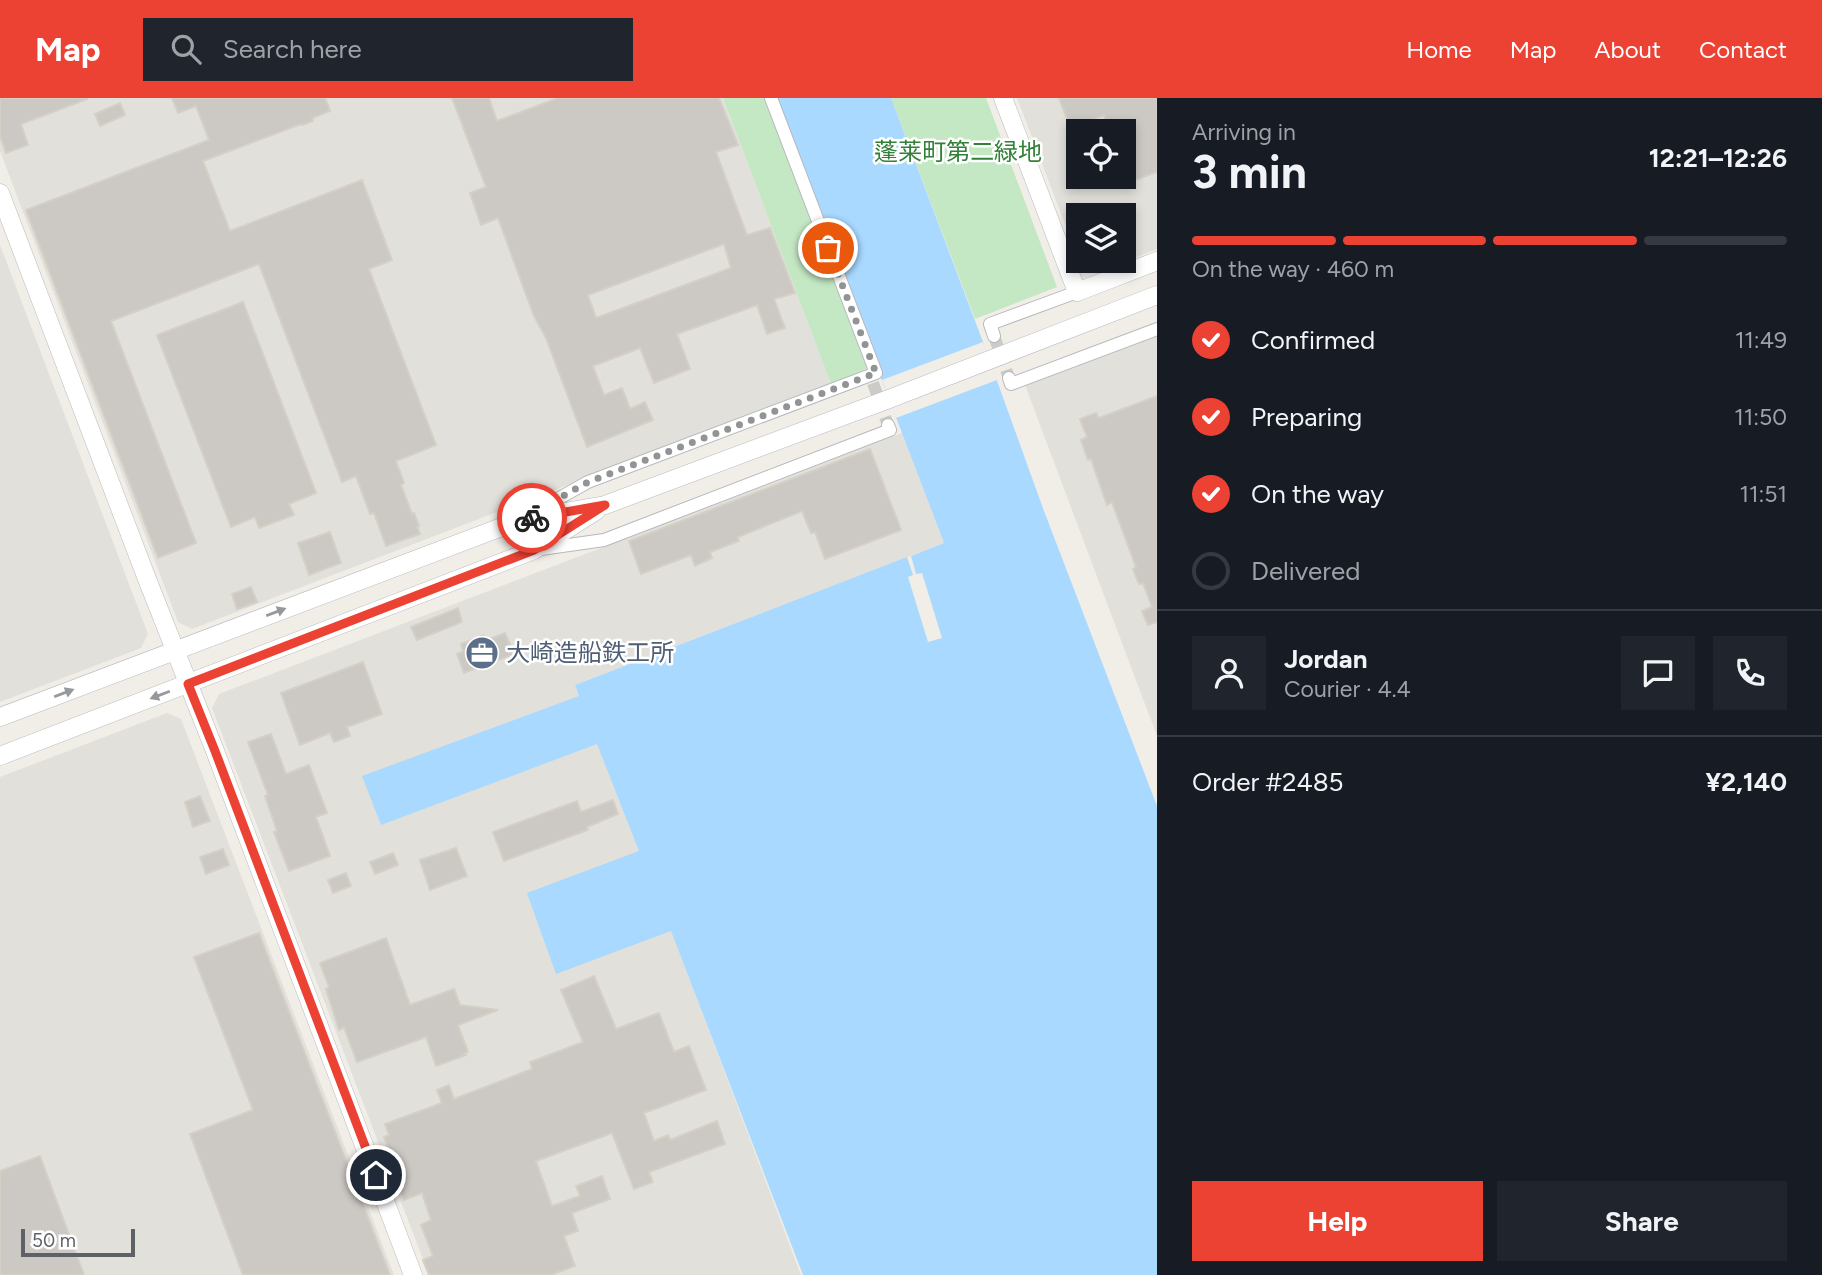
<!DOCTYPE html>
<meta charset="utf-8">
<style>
:root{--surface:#171b24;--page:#20242c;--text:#f1f3f6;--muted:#9ea1a6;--line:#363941;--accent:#eb4233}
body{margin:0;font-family:Figtree,"Noto Sans JP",sans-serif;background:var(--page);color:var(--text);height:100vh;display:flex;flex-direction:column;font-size:26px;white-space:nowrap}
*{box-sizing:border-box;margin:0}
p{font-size:23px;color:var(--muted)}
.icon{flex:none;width:38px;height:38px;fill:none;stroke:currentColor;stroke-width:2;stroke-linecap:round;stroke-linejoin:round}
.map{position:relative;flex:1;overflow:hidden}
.sheet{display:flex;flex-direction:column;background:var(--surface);width:665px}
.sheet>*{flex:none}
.fabs{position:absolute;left:1066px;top:21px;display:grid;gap:14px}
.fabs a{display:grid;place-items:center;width:70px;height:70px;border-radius:0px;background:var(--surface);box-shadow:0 4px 10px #0003;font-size:35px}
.scale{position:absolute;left:21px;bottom:18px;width:114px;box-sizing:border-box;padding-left:7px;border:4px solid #5e6267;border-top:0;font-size:19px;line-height:24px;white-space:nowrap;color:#5e6267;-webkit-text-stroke:5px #fff;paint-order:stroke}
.pin{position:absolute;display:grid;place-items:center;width:60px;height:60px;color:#fff;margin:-30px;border:4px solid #fff;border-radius:50%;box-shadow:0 2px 7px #0007}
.courier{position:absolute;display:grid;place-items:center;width:70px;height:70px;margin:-35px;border:5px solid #eb4233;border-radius:50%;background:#fff;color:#222;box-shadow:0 2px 9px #0007}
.summary em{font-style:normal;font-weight:700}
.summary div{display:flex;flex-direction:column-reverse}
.summary{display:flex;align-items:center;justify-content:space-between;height:119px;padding:0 35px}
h1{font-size:46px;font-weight:700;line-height:52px}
.bar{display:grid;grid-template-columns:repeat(4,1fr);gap:10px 7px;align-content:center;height:84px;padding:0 35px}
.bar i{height:9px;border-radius:5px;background:var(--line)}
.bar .selected{background:var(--accent)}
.bar p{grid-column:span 4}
.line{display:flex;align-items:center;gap:18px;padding:0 35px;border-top:2px solid var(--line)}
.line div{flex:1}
.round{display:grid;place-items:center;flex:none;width:74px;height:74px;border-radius:0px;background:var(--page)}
ol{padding:0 35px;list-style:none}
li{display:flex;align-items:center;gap:21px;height:77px}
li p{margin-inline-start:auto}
li .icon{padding:7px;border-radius:50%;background:var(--accent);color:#fff;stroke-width:4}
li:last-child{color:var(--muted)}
li i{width:38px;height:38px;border:4px solid var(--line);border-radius:50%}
.cta{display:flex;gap:14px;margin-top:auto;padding:14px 35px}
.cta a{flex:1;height:80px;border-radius:0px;background:var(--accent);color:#fff;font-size:28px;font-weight:700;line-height:80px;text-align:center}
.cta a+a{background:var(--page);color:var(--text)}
header{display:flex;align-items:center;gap:42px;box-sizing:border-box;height:98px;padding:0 35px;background:var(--accent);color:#fff}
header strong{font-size:33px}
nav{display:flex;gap:38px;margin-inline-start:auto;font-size:24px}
.search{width:490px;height:63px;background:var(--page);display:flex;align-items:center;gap:18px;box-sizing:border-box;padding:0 24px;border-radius:0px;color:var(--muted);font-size:26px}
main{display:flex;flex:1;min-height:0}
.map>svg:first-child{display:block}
</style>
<header>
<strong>Map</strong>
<div class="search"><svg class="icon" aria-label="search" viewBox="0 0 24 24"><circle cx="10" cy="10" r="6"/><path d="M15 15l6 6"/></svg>Search here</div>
<nav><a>Home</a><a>Map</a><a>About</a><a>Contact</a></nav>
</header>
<main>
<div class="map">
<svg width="1157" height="1177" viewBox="0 0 1157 1177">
<rect width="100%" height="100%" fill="#f1eee7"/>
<path fill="#e2e0db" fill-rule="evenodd" d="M 0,0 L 723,0 L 831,286 L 192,531 L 178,524 L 0,53 Z
M 1017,0 L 1157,0 L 1157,151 L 1096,175 L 1081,168 L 1079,163 L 1124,163 L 1124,117 L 1078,117 L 1078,160 ZM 1078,33 L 1124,33 L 1124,79 L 1078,79 Z
M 0,147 L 148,536 L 141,550 L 0,604 Z
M 1157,236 L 1157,638 L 1025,287 Z
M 902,335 L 944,445 L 575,587 L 671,832 L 801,1177 L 429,1177 L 212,610 L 219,596 Z
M 167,615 L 181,621 L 394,1177 L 0,1177 L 0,679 Z"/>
<path fill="#c4e8c4" d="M 723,0 L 765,0 L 867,266 L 866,271 L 831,286 Z
M 891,0 L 986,0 L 1057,189 L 975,221 Z"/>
<path fill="#a9d9ff" d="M 774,0 L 891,0 L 983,244 L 1044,413 L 1157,708 L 1157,1177 L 803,1177 L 671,833 L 556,876 L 527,795 L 639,753 L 597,646 L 381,727 L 362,678 L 579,598 L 575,587 L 907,459 L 913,477 L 908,479 L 928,544 L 942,540 L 922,475 L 916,476 L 911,458 L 944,445 Z"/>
<path fill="#f1eee7" d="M 983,244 L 997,282 L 896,320 L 882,282 Z"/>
<path fill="#ccc9c4" stroke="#d5d0c5" stroke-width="2" fill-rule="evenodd" d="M 0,0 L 87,0 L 87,1 L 21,26 L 28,47 L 6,55 L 0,38 Z
M 172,0 L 325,0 L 330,13 L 312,20 L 313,23 L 302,27 L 301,26 L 203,63 L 230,133 L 362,82 L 392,162 L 369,171 L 436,347 L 396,363 L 404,385 L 401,387 L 412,416 L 414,415 L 419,428 L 417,429 L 420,436 L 386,448 L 374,415 L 370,416 L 356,378 L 342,384 L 259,166 L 111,223 L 196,445 L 158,460 L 26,112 L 209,42 L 196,8 L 178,15 Z
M 452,0 L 489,0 L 497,23 L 558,0 L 719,0 L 738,47 L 716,54 L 747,137 L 770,130 L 795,195 L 774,201 L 785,230 L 767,236 L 757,207 L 677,236 L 690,271 L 654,285 L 640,250 L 593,268 L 604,297 L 622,290 L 630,311 L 645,304 L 653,322 L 587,349 L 546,240 L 534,218 L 498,120 L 481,127 L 470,95 L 486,89 ZM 724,146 L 731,170 L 596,220 L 588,197 Z
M 1059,0 L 1157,0 L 1157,74 L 1129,84 L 1124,68 L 1124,33 L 1110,33 L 1104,17 L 1070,29 Z
M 120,5 L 125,17 L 100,28 L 95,16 Z
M 243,204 L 316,395 L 289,406 L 294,417 L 259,430 L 255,419 L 231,429 L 157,237 Z
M 1157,298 L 1157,524 L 1148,527 L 1142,513 L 1152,509 L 1143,485 L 1139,486 L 1133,471 L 1136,469 L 1112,404 L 1107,407 L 1091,361 L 1088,362 L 1081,342 L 1087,339 L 1080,321 L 1096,315 L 1099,320 Z
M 870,351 L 901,432 L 825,461 L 815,434 L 811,435 L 802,413 L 738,439 L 739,443 L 710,454 L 712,460 L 695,468 L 691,457 L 641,476 L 629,443 Z
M 330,434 L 341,465 L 309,477 L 298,445 Z
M 251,489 L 257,504 L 237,511 L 232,496 Z
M 458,510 L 462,524 L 417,542 L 411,529 Z
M 505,535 L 514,556 L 464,575 L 457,556 L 463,553 L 461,546 L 483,537 L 485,543 Z
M 363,564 L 382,616 L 347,629 L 350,638 L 334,644 L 330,635 L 300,647 L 281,595 Z
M 271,636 L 286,676 L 309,667 L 327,715 L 316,719 L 330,758 L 289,773 L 274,734 L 277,733 L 265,698 L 268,697 L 248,644 Z
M 200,698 L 210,723 L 193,729 L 185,704 Z
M 613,702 L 618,716 L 587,729 L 588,732 L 504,763 L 493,734 L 577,703 L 581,714 Z
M 456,750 L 467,778 L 430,792 L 420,762 Z
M 223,751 L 229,767 L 206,776 L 200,759 Z
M 393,755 L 398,767 L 375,776 L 370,764 Z
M 346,775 L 351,788 L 333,795 L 328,782 Z
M 259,835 L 317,987 L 390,1177 L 243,1177 L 190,1036 L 253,1012 L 194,859 Z
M 386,840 L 410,907 L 454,891 L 460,907 L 498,912 L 458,927 L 468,954 L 465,955 L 466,957 L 436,968 L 426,939 L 357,964 L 344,929 L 339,932 L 326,891 L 329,889 L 320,865 Z
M 594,878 L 616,931 L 659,915 L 674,954 L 689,948 L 706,992 L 644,1015 L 654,1043 L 668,1037 L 670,1042 L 717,1023 L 725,1046 L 649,1074 L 653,1084 L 634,1091 L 612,1035 L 536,1063 L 552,1108 L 580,1098 L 576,1088 L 602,1078 L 610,1101 L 572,1115 L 578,1133 L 564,1138 L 575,1168 L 551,1177 L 429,1177 L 423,1162 L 433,1158 L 421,1127 L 431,1122 L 422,1095 L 404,1102 L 400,1091 L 397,1092 L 383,1055 L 389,1052 L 384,1039 L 389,1037 L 385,1026 L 442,1005 L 437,992 L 449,987 L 454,1001 L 532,971 L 530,964 L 583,944 L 561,892 Z
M 40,1058 L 84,1177 L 0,1177 L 0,1073 Z"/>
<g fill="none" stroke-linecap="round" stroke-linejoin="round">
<path stroke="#cccbc7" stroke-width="12" stroke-dasharray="12 6" stroke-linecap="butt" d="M 994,238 L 1009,280
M 873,285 L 888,327"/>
<defs>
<path id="street" d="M 994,238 L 990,226 L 1077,194
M 1009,280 L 1011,286 L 1157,231
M 529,417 L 588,384 L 876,275 L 771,0
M 541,451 L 604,442 L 890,332 L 888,327"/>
<path id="secondary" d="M 1003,0 L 1077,194 L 1157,163
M 0,95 L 147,481 L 215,653 L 413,1177
M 0,619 L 520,422 L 605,407 L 889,301 L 1157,197
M 0,658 L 534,452 L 596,413"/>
</defs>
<use href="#street" stroke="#b7b9bd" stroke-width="14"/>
<use href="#secondary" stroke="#b8bbc0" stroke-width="19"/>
<use href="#street" stroke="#fff" stroke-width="12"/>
<use href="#secondary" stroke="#fff" stroke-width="18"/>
</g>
<defs><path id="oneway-solid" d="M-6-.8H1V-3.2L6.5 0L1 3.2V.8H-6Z" transform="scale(1.75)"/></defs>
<g fill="#96999c">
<use href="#oneway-solid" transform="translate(276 514) rotate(-21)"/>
<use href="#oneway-solid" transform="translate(64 595) rotate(-21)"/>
<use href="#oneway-solid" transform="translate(160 597) rotate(159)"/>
</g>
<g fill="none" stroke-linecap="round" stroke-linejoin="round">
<path stroke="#919394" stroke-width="7" stroke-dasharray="0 12.6" d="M 532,420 L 520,422 L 588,384 L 876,275 L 828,150"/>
<path stroke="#eb4233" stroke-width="9" d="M 376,1077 L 215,653 L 188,586 L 534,452 L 605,407 L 532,420"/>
</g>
<defs>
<symbol id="office-disc" viewBox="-11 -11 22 22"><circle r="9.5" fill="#5c6f8a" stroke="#fff"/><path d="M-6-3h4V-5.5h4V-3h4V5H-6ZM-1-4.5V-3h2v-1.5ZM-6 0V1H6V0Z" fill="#fff"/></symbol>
</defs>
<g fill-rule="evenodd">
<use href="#office-disc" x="463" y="536" width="38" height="38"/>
</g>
<g text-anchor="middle" stroke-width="5" stroke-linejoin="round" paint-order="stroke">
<g font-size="24" fill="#338138" stroke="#fff">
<text x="958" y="62">蓬莱町第二緑地</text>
</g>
<g font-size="24" fill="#4e5e75" stroke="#fff" text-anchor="start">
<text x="506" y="563">大崎造船鉄工所</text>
</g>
</g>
</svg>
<div class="fabs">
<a><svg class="icon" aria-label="locate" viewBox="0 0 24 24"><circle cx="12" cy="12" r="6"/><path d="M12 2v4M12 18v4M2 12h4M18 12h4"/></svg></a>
<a><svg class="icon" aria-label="layers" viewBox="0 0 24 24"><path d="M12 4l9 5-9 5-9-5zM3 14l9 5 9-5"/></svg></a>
</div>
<div class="scale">50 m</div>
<div class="pin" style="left:828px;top:150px;background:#ea580c"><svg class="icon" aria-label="bag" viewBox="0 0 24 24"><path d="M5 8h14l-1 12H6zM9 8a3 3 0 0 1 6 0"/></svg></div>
<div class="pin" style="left:376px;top:1077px;background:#1f2937"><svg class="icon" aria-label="home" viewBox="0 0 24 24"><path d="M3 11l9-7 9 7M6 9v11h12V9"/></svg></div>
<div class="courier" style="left:532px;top:420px"><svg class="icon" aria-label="bike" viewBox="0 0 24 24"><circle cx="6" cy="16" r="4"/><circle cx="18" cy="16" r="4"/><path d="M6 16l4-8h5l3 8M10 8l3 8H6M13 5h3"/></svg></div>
</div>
<section class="sheet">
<div class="summary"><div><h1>3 min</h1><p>Arriving in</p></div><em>12:21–12:26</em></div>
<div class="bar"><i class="selected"></i><i class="selected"></i><i class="selected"></i><i></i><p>On the way · 460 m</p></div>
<ol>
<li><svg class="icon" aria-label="check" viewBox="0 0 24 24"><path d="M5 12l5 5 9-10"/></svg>Confirmed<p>11:49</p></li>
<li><svg class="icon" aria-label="check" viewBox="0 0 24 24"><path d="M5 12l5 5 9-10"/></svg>Preparing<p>11:50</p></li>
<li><svg class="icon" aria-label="check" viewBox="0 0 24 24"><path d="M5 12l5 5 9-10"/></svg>On the way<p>11:51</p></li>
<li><i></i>Delivered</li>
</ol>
<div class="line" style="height:126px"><a class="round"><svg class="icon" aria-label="person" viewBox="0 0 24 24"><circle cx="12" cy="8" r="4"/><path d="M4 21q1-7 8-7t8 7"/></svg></a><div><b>Jordan</b><p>Courier · 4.4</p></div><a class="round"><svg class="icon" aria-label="chat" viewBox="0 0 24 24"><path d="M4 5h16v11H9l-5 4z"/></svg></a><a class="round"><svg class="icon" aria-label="phone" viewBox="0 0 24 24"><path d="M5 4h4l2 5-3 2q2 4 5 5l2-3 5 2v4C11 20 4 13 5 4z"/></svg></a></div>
<div class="line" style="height:91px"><div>Order #2485</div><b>¥2,140</b></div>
<div class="cta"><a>Help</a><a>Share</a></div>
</section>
</main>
